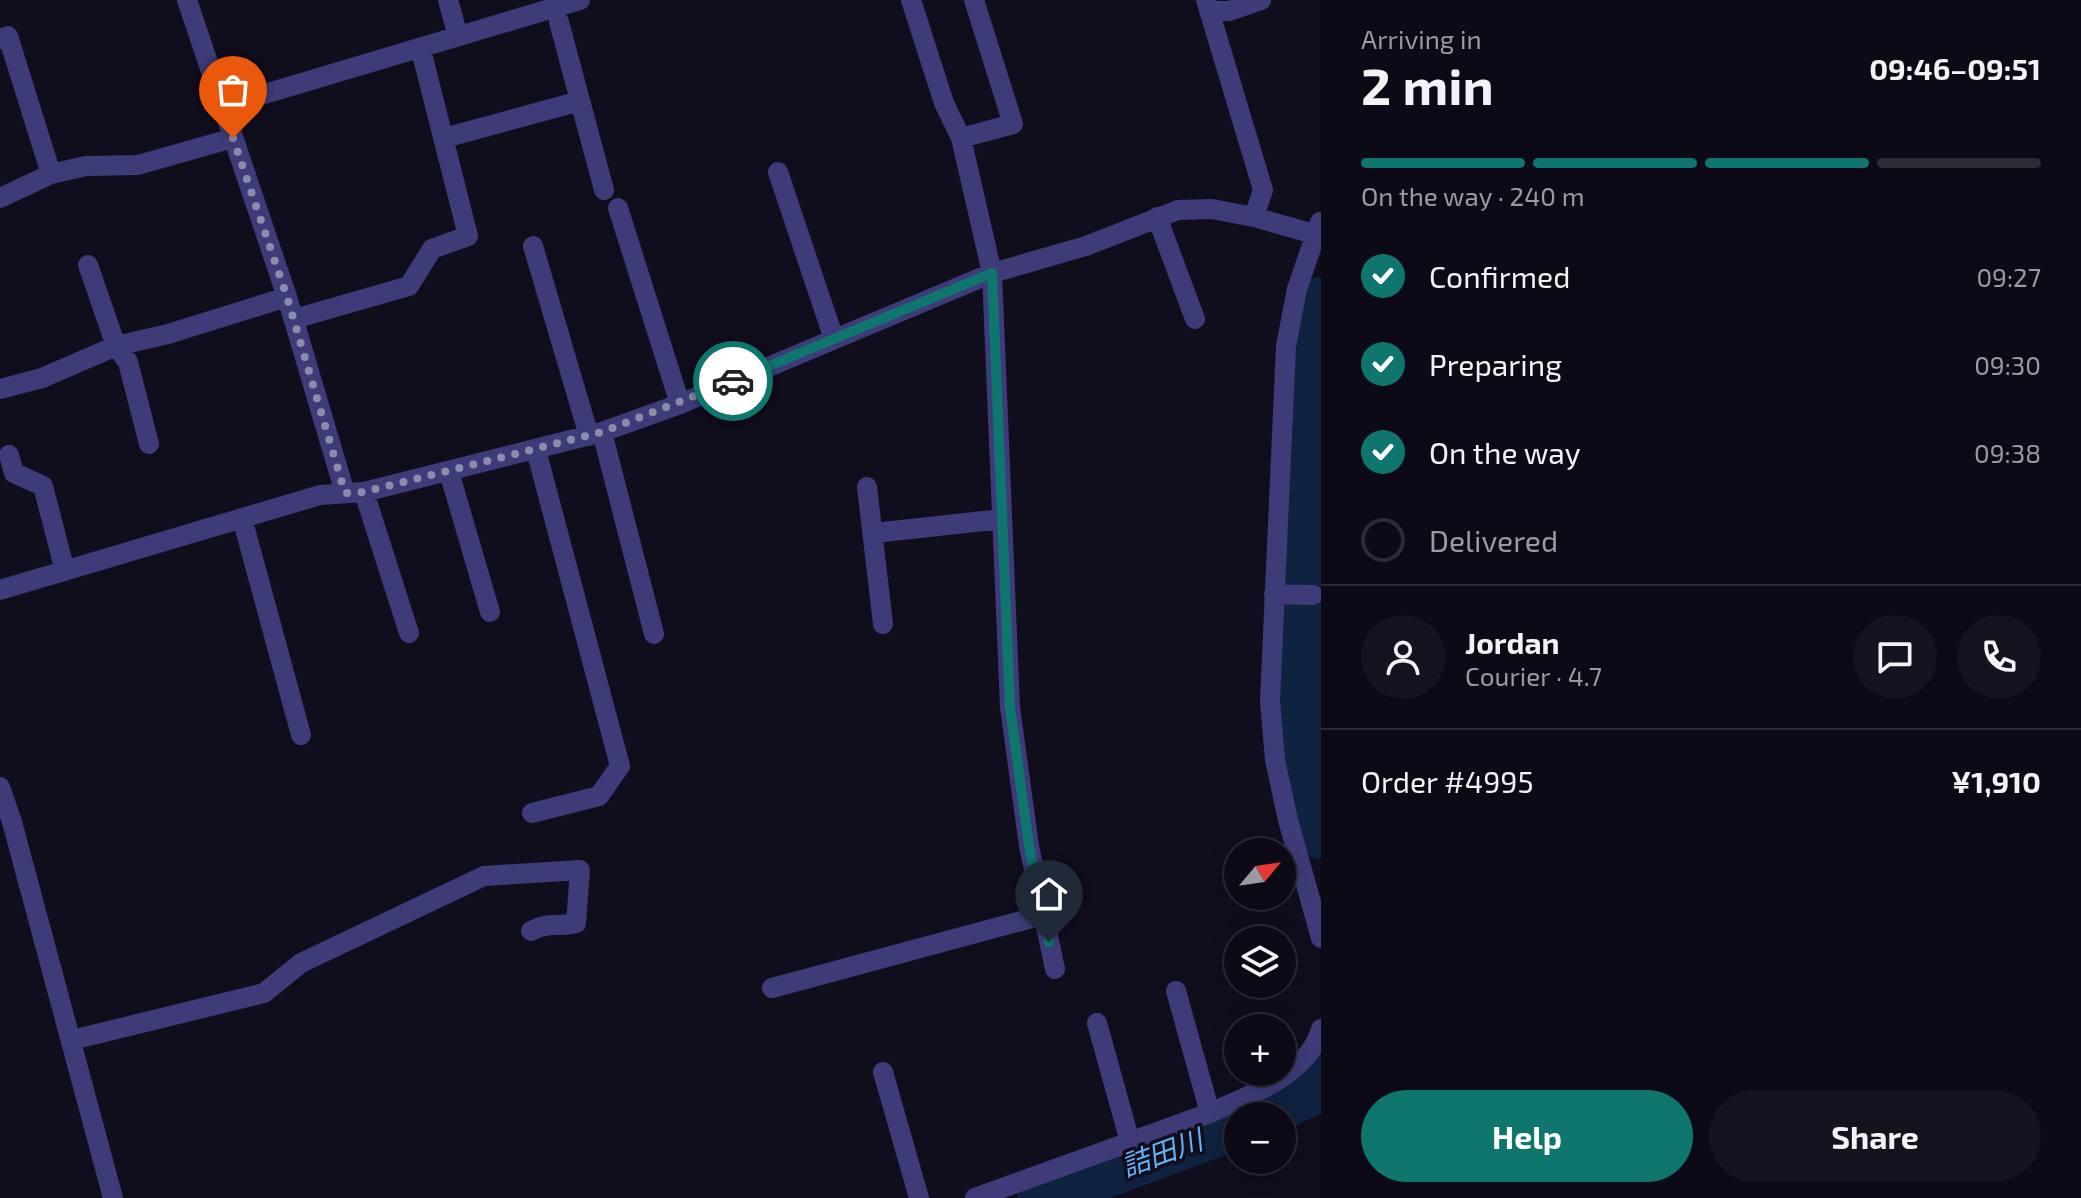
<!DOCTYPE html>
<meta charset="utf-8">
<style>
:root{--surface:#0c0a16;--page:#15131f;--text:#f1f3f6;--muted:#9a9aa1;--line:#2c2b35;--accent:#0f766e}
body{margin:0;font-family:"Exo 2","Noto Sans JP",sans-serif;background:var(--page);color:var(--text);height:100vh;display:flex;flex-direction:column;font-size:30px;white-space:nowrap}
*{box-sizing:border-box;margin:0}
p{font-size:26px;color:var(--muted)}
.icon{flex:none;width:44px;height:44px;fill:none;stroke:currentColor;stroke-width:2;stroke-linecap:round;stroke-linejoin:round}
.map{position:relative;flex:1;overflow:hidden}
.details{display:flex;flex-direction:column;background:var(--surface);width:760px}
.details>*{flex:none}
.needle{width:52px;rotate:61deg}
.controls{position:absolute;left:1224px;top:838px;display:grid;gap:16px}
.controls a{display:grid;place-items:center;width:72px;height:72px;border-radius:50%;background:var(--surface);box-shadow:0 4px 20px #0003,0 0 0 2px var(--line);font-size:40px}
.pin{position:absolute;display:grid;place-items:center;width:68px;height:68px;color:#fff;margin:-82px -34px;border-radius:50% 50% 50% 0;rotate:-45deg;box-shadow:0 0 8px #0007}
.pin .icon{rotate:45deg}
.courier{position:absolute;display:grid;place-items:center;width:80px;height:80px;margin:-40px;border:6px solid #0f766e;border-radius:50%;background:#fff;color:#222;box-shadow:0 2px 10px #0007}
.overview em{font-style:normal;font-weight:700}
.overview div{display:flex;flex-direction:column-reverse}
.overview{display:flex;align-items:center;justify-content:space-between;height:136px;padding:0 40px}
h1{font-size:52px;font-weight:700;line-height:60px}
.bar{display:grid;grid-template-columns:repeat(4,1fr);gap:12px 8px;align-content:center;height:96px;padding:0 40px}
.bar i{height:10px;border-radius:6px;background:var(--line)}
.bar .current{background:var(--accent)}
.bar p{grid-column:span 4}
.line{display:flex;align-items:center;gap:20px;padding:0 40px;border-top:2px solid var(--line)}
.line div{flex:1}
.round{display:grid;place-items:center;flex:none;width:84px;height:84px;border-radius:42px;background:var(--page)}
ol{padding:0 40px;list-style:none}
li{display:flex;align-items:center;gap:24px;height:88px}
li p{margin-inline-start:auto}
li .icon{padding:8px;border-radius:50%;background:var(--accent);color:#fff;stroke-width:4}
li:last-child{color:var(--muted)}
li i{width:44px;height:44px;border:4px solid var(--line);border-radius:50%}
.button{display:flex;gap:16px;margin-top:auto;padding:16px 40px}
.button a{flex:1;height:92px;border-radius:48px;background:var(--accent);color:#fff;font-size:32px;font-weight:700;line-height:92px;text-align:center}
.button a+a{background:var(--page);color:var(--text)}
main{display:flex;flex:1;min-height:0}
.map>svg:first-child{display:block}
</style>
<main>
<div class="map">
<svg width="1321" height="1198" viewBox="0 0 1321 1198">
<rect width="100%" height="100%" fill="#100d1d"/>
<g fill="none" stroke-linecap="round" stroke-linejoin="round">
<path stroke="#0f223f" stroke-width="48" d="M 1321,301 L 1315,317 L 1305,407 L 1303,732 L 1313,805 L 1321,835
M 1259,1116 L 1309,1093 L 1321,1077
M 1041,1198 L 1238,1125"/>
<path stroke="#3d3c79" stroke-width="20" d="M 187,0 L 287,297 L 345,493
M 448,0 L 458,36
M 911,0 L 944,103 L 961,138 L 992,273 L 1010,707 L 1029,846 L 1055,969
M 1206,0 L 1263,190 L 1254,217
M 1209,11 L 1229,11 L 1261,0
M 559,22 L 604,190
M 0,39 L 8,36 L 51,174
M 221,107 L 580,0
M 444,138 L 580,101
M 961,138 L 1013,124 L 974,0
M 778,172 L 834,339
M 0,198 L 51,174 L 86,166 L 138,165 L 233,138
M 618,208 L 680,404
M 1157,217 L 1195,319
M 1320,222 L 1297,289 L 1286,346 L 1270,701 L 1275,760 L 1288,820 L 1321,938
M 533,246 L 589,436
M 88,265 L 116,346 L 128,362 L 149,444
M 294,319 L 409,286 L 432,249 L 468,236 L 423,58
M 0,389 L 42,378 L 116,346 L 168,334 L 287,297
M 602,432 L 654,634
M 9,455 L 14,473 L 43,486 L 65,571
M 449,472 L 490,612
M 867,487 L 883,624
M 364,492 L 409,633
M 242,518 L 301,735
M 874,533 L 1002,519
M 0,590 L 320,495 L 364,492 L 602,432 L 680,404 L 992,273 L 1086,246 L 1178,210 L 1212,209 L 1254,217 L 1321,236
M 1274,594 L 1313,595
M 0,787 L 12,822 L 113,1198
M 532,813 L 599,796 L 620,766 L 536,450
M 772,988 L 1043,915
M 1176,991 L 1210,1113
M 1097,1023 L 1130,1142
M 72,1040 L 264,993 L 301,963 L 484,876 L 580,870 L 576,923 C 557,928 549,921 531,931
M 883,1072 L 919,1198
M 975,1198 L 1210,1113 C 1250,1095 1308,1075 1321,1029"/>
</g>
<g fill="none" stroke-linecap="round" stroke-linejoin="round">
<path stroke="#8e8aad" stroke-width="8" stroke-dasharray="0 14.4" d="M 233,138 L 287,297 L 345,493 L 364,492 L 602,432 L 733,381"/>
<path stroke="#0f766e" stroke-width="10" d="M 733,381 L 992,273 L 1010,707 L 1029,846 L 1049,942"/>
</g>
<g text-anchor="middle" stroke-width="7" stroke-linejoin="round" paint-order="stroke">
<g font-size="28" font-style="italic" fill="#63b2f3" stroke="#100d1d">
<text transform="translate(1162 1153) rotate(-20)" y="10">詰田川</text>
</g>
</g>
</svg>
<div class="controls">
<a><svg class="needle" viewBox="-14 -14 28 28"><path d="M0-13l5 13h-10z" fill="#e53935"/><path d="M0 13l5-13h-10z" fill="#9a9aa1"/></svg></a>
<a><svg class="icon" aria-label="layers" viewBox="0 0 24 24"><path d="M12 4l9 5-9 5-9-5zM3 14l9 5 9-5"/></svg></a>
<a>+</a>
<a>−</a>
</div>
<div class="pin" style="left:233px;top:138px;background:#ea580c"><svg class="icon" aria-label="bag" viewBox="0 0 24 24"><path d="M5 8h14l-1 12H6zM9 8a3 3 0 0 1 6 0"/></svg></div>
<div class="pin" style="left:1049px;top:942px;background:#1f2937"><svg class="icon" aria-label="home" viewBox="0 0 24 24"><path d="M3 11l9-7 9 7M6 9v11h12V9"/></svg></div>
<div class="courier" style="left:733px;top:381px"><svg class="icon" aria-label="car" viewBox="0 0 24 24"><path d="M5 17H2v-5l4-1 3-4h7l3 4 3 1v5h-3M9 17h6M6 11h13"/><circle cx="7" cy="17" r="2"/><circle cx="17" cy="17" r="2"/></svg></div>
</div>
<section class="details">
<div class="overview"><div><h1>2 min</h1><p>Arriving in</p></div><em>09:46–09:51</em></div>
<div class="bar"><i class="current"></i><i class="current"></i><i class="current"></i><i></i><p>On the way · 240 m</p></div>
<ol>
<li><svg class="icon" aria-label="check" viewBox="0 0 24 24"><path d="M5 12l5 5 9-10"/></svg>Confirmed<p>09:27</p></li>
<li><svg class="icon" aria-label="check" viewBox="0 0 24 24"><path d="M5 12l5 5 9-10"/></svg>Preparing<p>09:30</p></li>
<li><svg class="icon" aria-label="check" viewBox="0 0 24 24"><path d="M5 12l5 5 9-10"/></svg>On the way<p>09:38</p></li>
<li><i></i>Delivered</li>
</ol>
<div class="line" style="height:144px"><a class="round"><svg class="icon" aria-label="person" viewBox="0 0 24 24"><circle cx="12" cy="8" r="4"/><path d="M4 21q1-7 8-7t8 7"/></svg></a><div><b>Jordan</b><p>Courier · 4.7</p></div><a class="round"><svg class="icon" aria-label="chat" viewBox="0 0 24 24"><path d="M4 5h16v11H9l-5 4z"/></svg></a><a class="round"><svg class="icon" aria-label="phone" viewBox="0 0 24 24"><path d="M5 4h4l2 5-3 2q2 4 5 5l2-3 5 2v4C11 20 4 13 5 4z"/></svg></a></div>
<div class="line" style="height:104px"><div>Order #4995</div><b>¥1,910</b></div>
<div class="button"><a>Help</a><a>Share</a></div>
</section>
</main>
